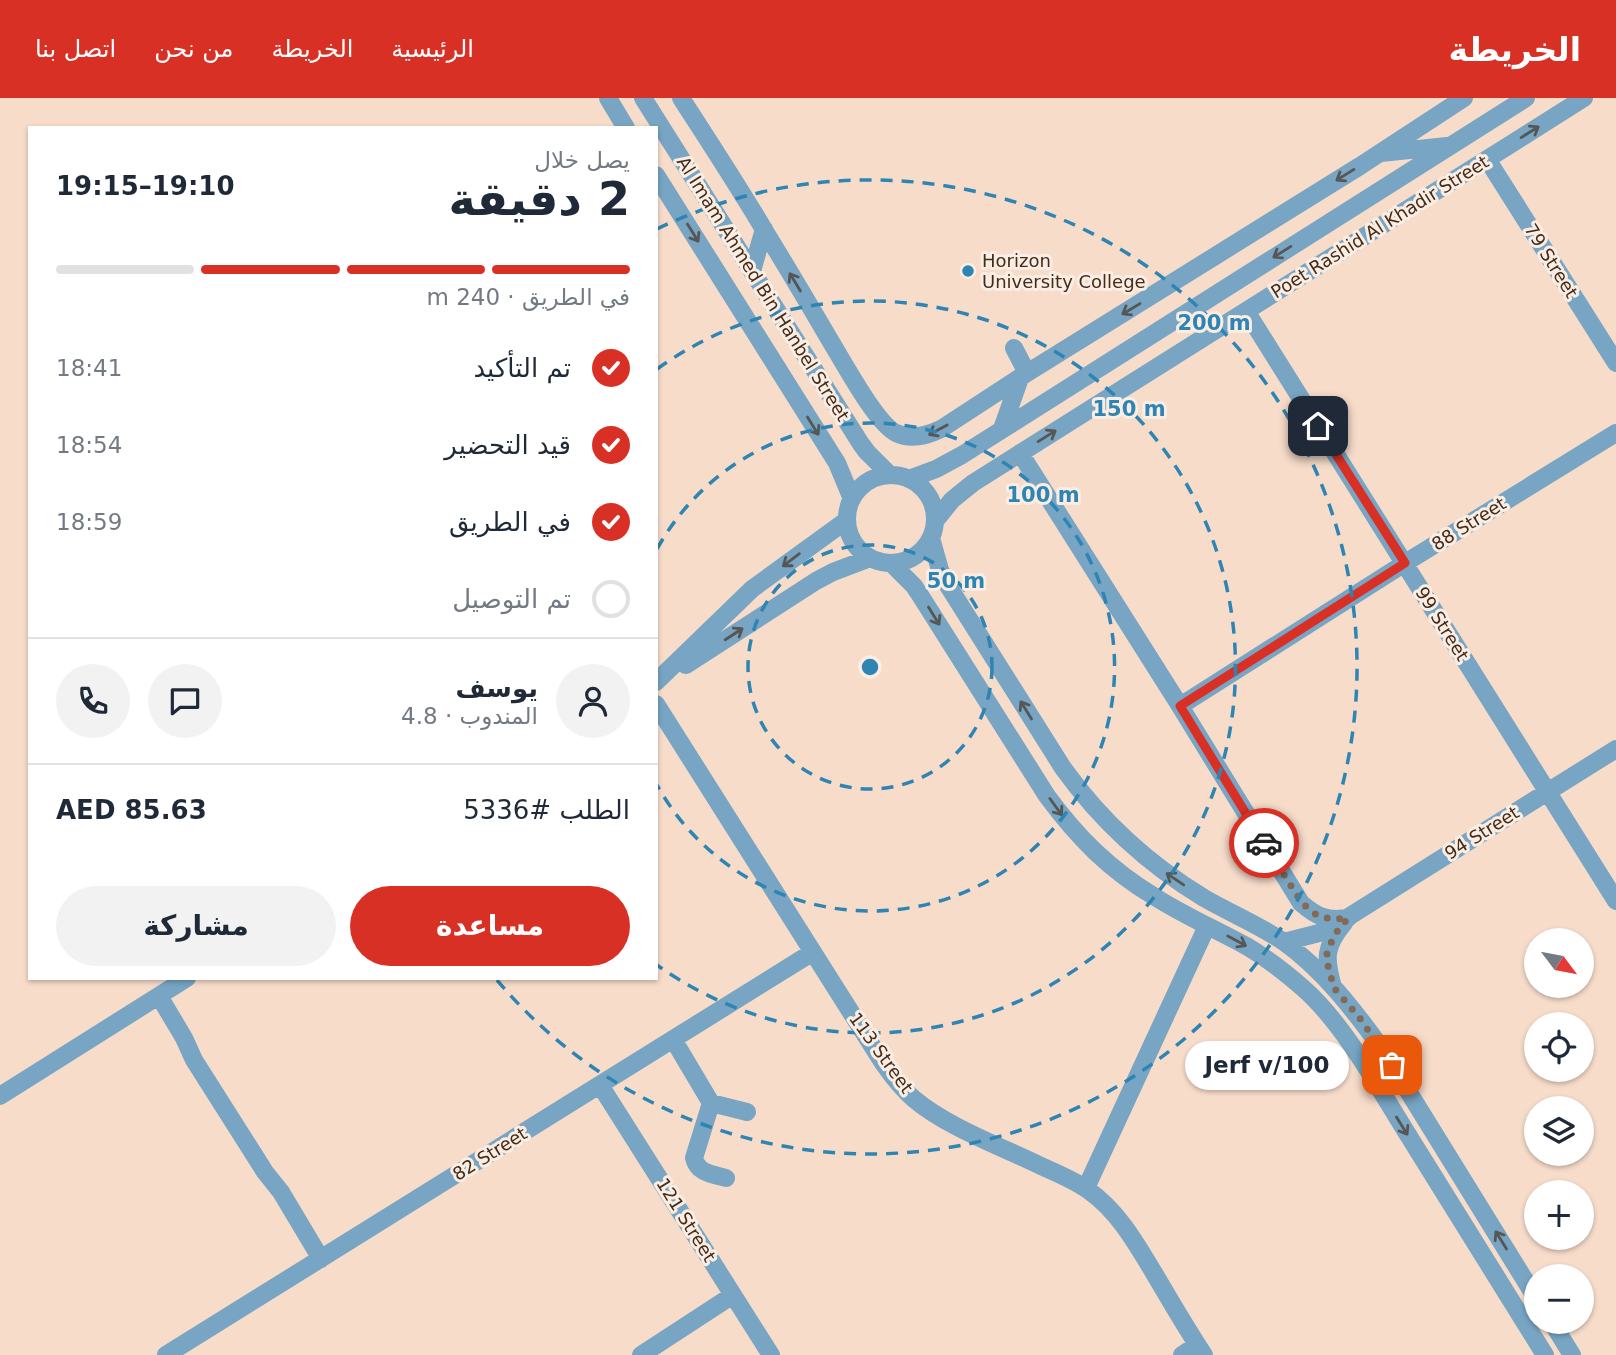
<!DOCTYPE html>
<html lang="ar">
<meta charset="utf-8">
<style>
:root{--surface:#fff;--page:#f2f2f3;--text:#1f2937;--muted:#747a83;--line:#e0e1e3;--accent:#d93025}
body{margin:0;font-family:"DejaVu Sans",Cairo,sans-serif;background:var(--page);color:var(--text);direction:rtl;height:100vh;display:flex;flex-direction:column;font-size:26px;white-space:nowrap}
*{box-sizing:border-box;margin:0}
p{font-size:23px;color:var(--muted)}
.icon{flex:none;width:38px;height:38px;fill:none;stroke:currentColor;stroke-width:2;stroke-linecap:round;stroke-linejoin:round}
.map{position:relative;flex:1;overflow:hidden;direction:ltr}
.side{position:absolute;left:28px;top:28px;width:630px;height:854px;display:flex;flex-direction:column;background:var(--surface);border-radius:0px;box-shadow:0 2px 5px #0004;direction:rtl}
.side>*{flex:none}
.needle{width:46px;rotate:122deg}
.fabs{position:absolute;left:1524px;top:830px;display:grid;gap:14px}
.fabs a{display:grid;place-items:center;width:70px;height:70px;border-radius:50%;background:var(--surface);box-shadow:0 2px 5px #0004;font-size:35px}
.pin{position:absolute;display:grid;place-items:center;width:60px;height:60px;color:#fff;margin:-30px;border-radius:14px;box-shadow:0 4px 10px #0006}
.courier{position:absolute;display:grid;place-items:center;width:70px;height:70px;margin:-35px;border:5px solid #d93025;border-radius:50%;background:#fff;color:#222;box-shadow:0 2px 9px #0007}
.bubble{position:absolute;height:49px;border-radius:24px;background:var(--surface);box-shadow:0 2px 5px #0004;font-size:23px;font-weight:700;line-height:49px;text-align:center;direction:rtl}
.overview em{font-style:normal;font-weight:700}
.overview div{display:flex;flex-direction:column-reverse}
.overview{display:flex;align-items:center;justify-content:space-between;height:119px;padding:0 28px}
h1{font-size:46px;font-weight:700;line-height:52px}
.bar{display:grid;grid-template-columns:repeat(4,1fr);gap:10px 7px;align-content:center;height:84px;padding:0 28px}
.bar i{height:9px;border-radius:5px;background:var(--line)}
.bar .on{background:var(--accent)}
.bar p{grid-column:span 4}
.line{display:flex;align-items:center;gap:18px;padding:0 28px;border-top:2px solid var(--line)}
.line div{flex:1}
.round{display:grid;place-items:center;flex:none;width:74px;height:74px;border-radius:37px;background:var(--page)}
ol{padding:0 28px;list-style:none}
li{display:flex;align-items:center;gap:21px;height:77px}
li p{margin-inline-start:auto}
li .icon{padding:7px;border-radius:50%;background:var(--accent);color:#fff;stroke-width:4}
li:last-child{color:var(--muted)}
li i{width:38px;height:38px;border:4px solid var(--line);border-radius:50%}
.cta{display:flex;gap:14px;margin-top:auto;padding:14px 28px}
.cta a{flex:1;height:80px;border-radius:42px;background:var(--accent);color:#fff;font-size:28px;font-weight:700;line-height:80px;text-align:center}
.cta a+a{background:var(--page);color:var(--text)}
header{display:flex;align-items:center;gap:42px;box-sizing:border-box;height:98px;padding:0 35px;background:var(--accent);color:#fff}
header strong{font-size:33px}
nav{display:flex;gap:38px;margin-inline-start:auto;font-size:24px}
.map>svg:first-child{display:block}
</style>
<header>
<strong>الخريطة</strong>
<nav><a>الرئيسية</a><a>الخريطة</a><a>من نحن</a><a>اتصل بنا</a></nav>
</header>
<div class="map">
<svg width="1616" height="1257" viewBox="0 0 1616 1257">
<rect width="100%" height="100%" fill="#f7dcca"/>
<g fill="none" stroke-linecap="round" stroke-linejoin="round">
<path stroke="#77a5c3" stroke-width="18" d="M 608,0 L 626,30
M 643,0 L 861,346 L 867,354 L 890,377
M 681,0 C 710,45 739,89 766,135 C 788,171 810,208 831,244 C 844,265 876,325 896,335 C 911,342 926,338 941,331 L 1027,275 L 1360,68 L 1464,0
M 1381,55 L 1447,48
M 1487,61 L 1616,265
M 656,77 L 837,365 L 852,401
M 752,173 L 764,131
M 1246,213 L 1616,803
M 1014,250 L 1027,275
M 1002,331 L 1020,280
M 1020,355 L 1180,608 L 1301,805 C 1317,819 1327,823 1348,820
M847 421a44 44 0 1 1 88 0a44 44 0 1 1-88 0Z
M 909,381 L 936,371 L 962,357 L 1526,0
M 935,423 L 952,402 L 973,385 L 1584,0
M 931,440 L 940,472 L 947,486 L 1063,670 C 1101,723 1148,766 1204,800 C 1230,815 1259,827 1284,844 C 1323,872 1354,912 1382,951 L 1536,1200
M 891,465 L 914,488 L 920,497 L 1047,698 C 1078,740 1110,772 1155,799 C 1185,818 1217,832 1248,849 C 1268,861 1286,875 1303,890 C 1343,925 1377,987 1405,1032 C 1452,1107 1499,1182 1545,1257
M 686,567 L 816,483 L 833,474 L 870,460
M 656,584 L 752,491 L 847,422
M 656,606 L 883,965 C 892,978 902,991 914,1001 C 947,1029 1002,1049 1041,1068 C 1057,1075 1074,1082 1088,1092 C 1118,1113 1136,1145 1154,1175 C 1170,1202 1186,1230 1204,1257
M 1180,608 L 1405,465 L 1616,335
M 1284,844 L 1319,835 L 1334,828 L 1616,651
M 1333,889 C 1325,861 1324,849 1344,825
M 159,898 L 184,940 L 194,962 L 265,1074 L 281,1094 L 321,1161
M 673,941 L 711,1005 L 747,1014
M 600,987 L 771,1257
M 0,998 L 187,880
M 711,1005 L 694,1060 C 698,1076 713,1076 726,1080
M 1086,1090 L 1207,828
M 1551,1223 L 1572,1257
M 166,1257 L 813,854
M 641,1257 L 733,1197
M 1182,1257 L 1197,1247"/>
</g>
<defs><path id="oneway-shaft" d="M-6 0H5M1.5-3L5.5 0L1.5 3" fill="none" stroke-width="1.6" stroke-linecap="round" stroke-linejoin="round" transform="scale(1.75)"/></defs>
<g stroke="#565654">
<use href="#oneway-shaft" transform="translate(1530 34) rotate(-32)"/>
<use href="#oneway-shaft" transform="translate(1345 77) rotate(148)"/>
<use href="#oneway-shaft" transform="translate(693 135) rotate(58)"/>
<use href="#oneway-shaft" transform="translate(1282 154) rotate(148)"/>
<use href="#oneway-shaft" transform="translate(795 184) rotate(-121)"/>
<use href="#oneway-shaft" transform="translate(1131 211) rotate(149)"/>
<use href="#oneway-shaft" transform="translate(813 328) rotate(58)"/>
<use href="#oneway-shaft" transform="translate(938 332) rotate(152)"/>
<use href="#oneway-shaft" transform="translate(1047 338) rotate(-32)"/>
<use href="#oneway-shaft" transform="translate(791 462) rotate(143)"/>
<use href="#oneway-shaft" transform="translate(934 518) rotate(58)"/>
<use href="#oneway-shaft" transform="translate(734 536) rotate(-33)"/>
<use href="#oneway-shaft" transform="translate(1026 612) rotate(-122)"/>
<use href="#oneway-shaft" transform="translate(1056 709) rotate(54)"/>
<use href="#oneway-shaft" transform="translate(1175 781) rotate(-146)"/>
<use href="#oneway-shaft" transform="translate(1237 843) rotate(28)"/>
<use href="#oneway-shaft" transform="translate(1402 1028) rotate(58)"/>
<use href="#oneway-shaft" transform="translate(1501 1142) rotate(-122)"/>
</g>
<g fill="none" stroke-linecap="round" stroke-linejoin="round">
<path stroke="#836a57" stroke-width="7" stroke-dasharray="0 12.6" d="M 1264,745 C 1272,757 1280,770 1288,783 C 1304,809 1314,825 1348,820 L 1335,836 L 1327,854 L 1327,864 L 1334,890 L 1359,919 L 1392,967"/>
<path stroke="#d93025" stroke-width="9" d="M 1264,745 L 1180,608 L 1405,465 L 1318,328"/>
</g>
<g fill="none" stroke="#2e85b4" stroke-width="3.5" stroke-dasharray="12 9">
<circle cx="870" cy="569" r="122"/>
<path d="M657 451A244 244 0 1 1 657 687"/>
<path d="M657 271A366 366 0 1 1 657 867"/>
<path d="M657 131A487 487 0 1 1 497 882"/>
</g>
<circle fill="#2e85b4" stroke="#faede3" stroke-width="2.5" cx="968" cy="173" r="7"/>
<g text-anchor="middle" stroke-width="6" stroke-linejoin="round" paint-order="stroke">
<g font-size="18" fill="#452c19" stroke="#faede3">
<text transform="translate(1380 129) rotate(-32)" y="6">Poet Rashid Al Khadir Street</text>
<text transform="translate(1551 163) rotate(58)" y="6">79 Street</text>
<text transform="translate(763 191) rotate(58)" y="6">Al Imam Ahmed Bin Hanbel Street</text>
<text transform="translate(1469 426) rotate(-32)" y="6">88 Street</text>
<text transform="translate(1442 526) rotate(58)" y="6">99 Street</text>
<text transform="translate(1482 735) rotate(-32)" y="6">94 Street</text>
<text transform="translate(881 955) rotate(54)" y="6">113 Street</text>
<text transform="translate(490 1056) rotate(-32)" y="6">82 Street</text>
<text transform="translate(686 1122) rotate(58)" y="6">121 Street</text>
</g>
<g font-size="18" fill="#452c19" stroke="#faede3" text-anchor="start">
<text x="982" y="169">Horizon<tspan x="982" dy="21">University College</tspan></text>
</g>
</g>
<circle cx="870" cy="569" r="10" fill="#2e85b4" stroke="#faede3" stroke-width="3.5"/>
<g font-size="21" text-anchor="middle" font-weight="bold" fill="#2e85b4" stroke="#faede3" stroke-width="6" stroke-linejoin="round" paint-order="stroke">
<text x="1214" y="232">200 m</text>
<text x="1129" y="318">150 m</text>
<text x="1043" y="404">100 m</text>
<text x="956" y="490">50 m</text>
</g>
</svg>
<div class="fabs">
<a><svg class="needle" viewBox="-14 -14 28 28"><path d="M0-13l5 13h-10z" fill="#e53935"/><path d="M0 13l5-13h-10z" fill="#747a83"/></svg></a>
<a><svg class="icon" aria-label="locate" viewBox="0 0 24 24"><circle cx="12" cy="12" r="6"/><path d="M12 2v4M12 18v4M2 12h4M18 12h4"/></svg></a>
<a><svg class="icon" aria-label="layers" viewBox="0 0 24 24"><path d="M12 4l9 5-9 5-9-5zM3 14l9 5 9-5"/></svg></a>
<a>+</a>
<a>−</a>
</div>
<div class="pin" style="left:1392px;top:967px;background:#ea580c"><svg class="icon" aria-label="bag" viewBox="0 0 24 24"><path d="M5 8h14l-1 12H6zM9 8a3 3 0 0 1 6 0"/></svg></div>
<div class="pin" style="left:1318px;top:328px;background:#1f2937"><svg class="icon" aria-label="home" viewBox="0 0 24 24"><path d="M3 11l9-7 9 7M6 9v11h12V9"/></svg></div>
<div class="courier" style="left:1264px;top:745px"><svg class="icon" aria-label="car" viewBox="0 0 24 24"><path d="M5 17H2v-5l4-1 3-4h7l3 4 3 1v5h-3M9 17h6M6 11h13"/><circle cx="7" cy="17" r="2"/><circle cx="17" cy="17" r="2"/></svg></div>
<div class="bubble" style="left:1185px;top:943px;width:164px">Jerf v/100</div>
<section class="side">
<div class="overview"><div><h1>2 دقيقة</h1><p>يصل خلال</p></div><em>19:10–19:15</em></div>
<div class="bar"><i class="on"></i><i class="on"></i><i class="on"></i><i></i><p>في الطريق · 240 m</p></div>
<ol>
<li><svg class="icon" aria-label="check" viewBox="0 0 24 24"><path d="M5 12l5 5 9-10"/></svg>تم التأكيد<p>18:41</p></li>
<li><svg class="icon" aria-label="check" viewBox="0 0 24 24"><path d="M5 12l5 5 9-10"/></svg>قيد التحضير<p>18:54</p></li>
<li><svg class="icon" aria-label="check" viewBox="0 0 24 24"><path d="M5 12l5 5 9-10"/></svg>في الطريق<p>18:59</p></li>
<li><i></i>تم التوصيل</li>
</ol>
<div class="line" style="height:126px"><a class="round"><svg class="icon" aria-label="person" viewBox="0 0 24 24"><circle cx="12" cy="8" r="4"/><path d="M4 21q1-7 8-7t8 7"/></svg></a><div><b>يوسف</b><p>المندوب · 4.8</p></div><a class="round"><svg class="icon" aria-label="chat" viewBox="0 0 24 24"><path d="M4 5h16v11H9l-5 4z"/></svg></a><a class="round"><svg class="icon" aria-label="phone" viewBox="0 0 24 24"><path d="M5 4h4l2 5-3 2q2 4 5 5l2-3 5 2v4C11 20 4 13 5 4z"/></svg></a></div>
<div class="line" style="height:91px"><div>الطلب #5336</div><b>AED 85.63</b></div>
<div class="cta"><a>مساعدة</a><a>مشاركة</a></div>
</section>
</div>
